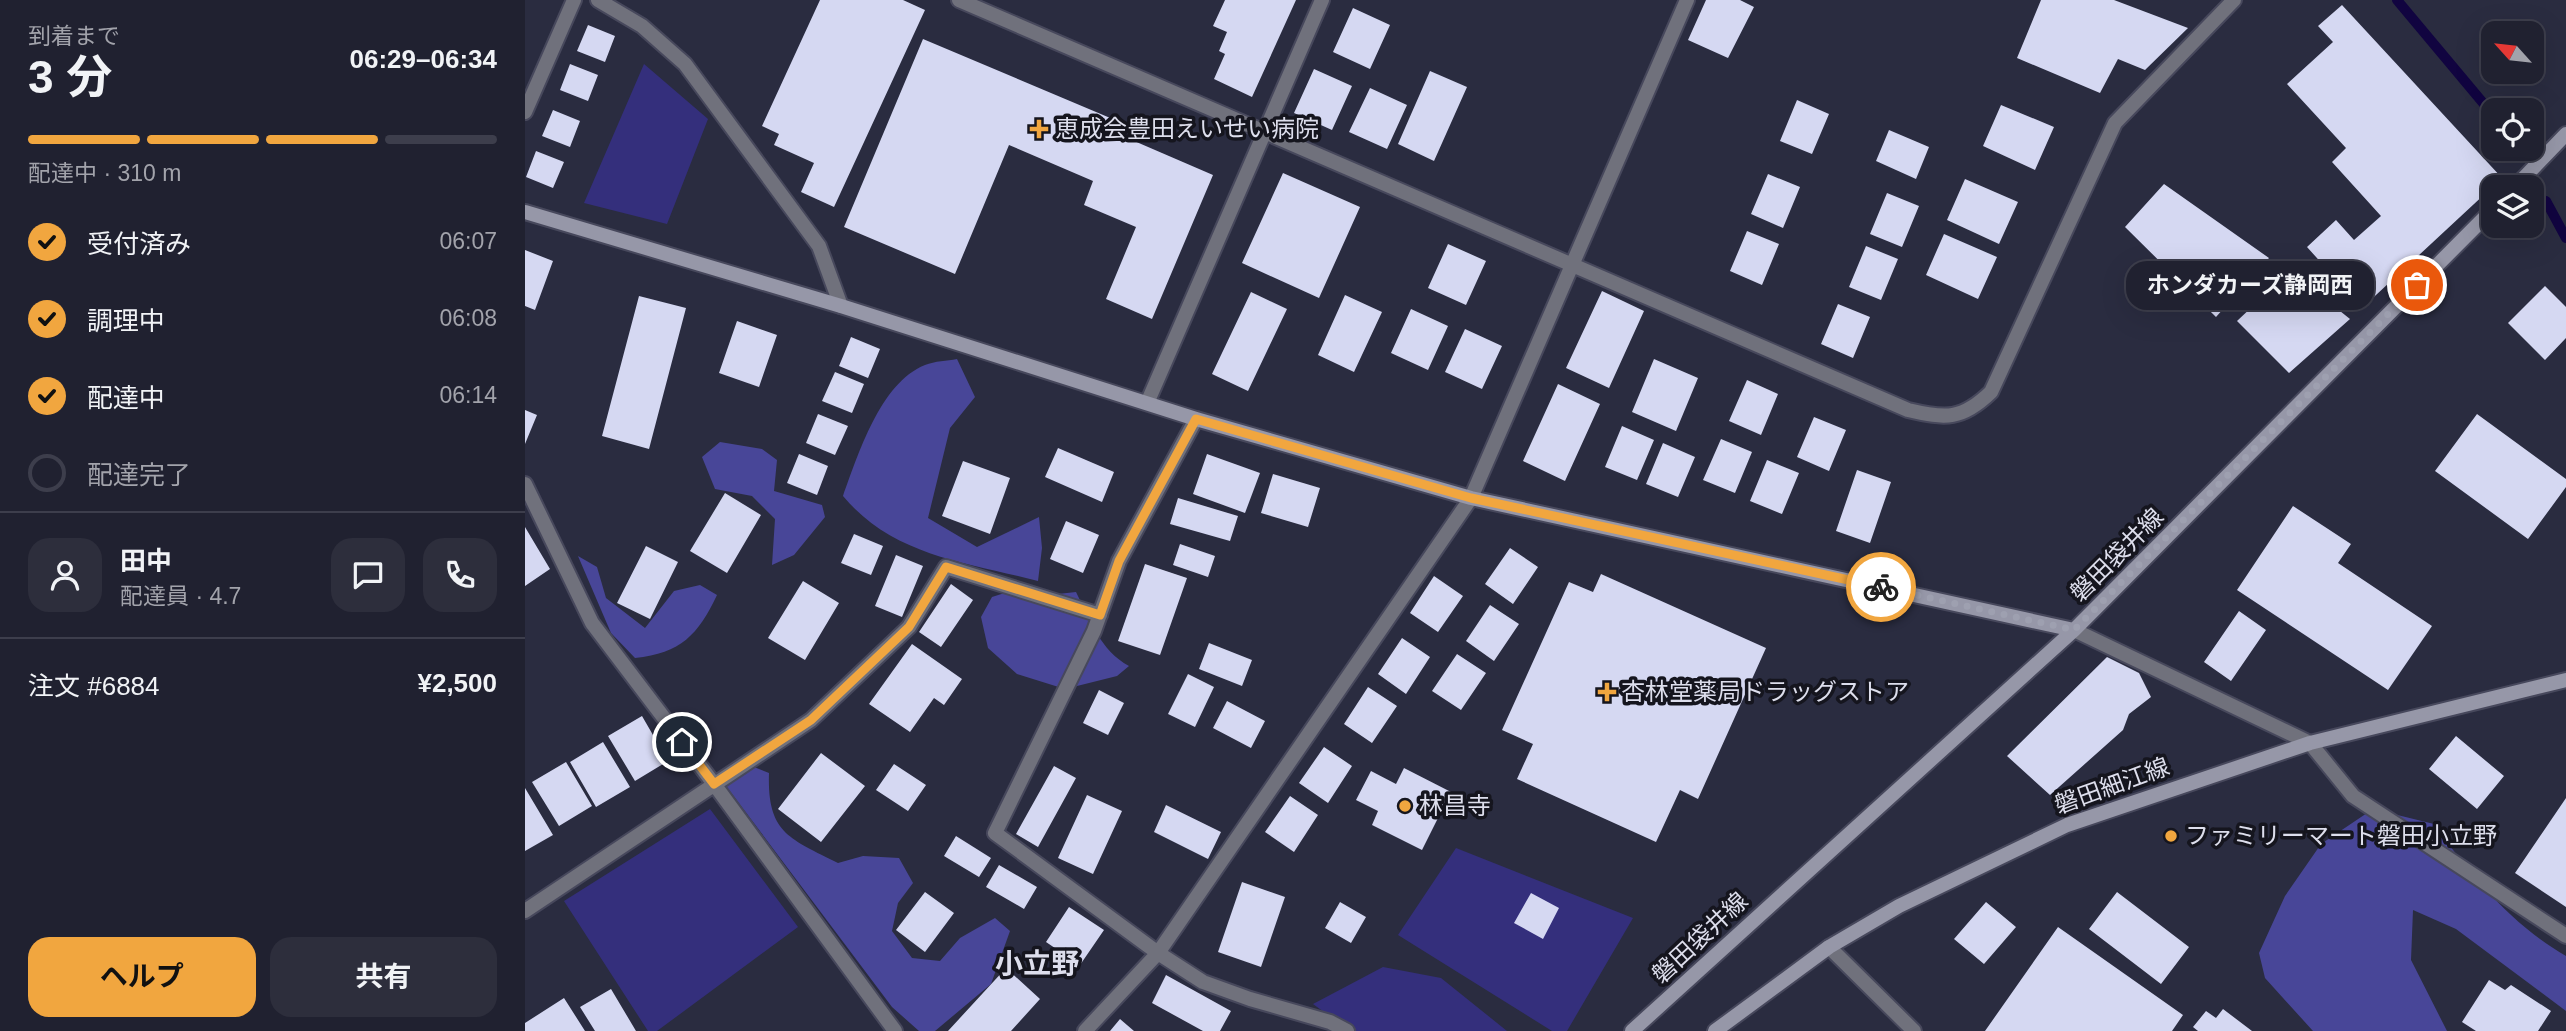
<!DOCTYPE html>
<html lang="ja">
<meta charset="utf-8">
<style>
:root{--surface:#202130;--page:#2d2e3c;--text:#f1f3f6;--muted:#a2a3ab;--line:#3d3e4c;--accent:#f1a63f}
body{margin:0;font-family:Arial,"Noto Sans JP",sans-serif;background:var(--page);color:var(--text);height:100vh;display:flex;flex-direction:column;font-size:26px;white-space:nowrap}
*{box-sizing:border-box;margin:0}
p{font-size:23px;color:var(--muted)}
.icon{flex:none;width:38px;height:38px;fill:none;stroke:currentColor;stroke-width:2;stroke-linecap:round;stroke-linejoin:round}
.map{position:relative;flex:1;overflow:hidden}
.side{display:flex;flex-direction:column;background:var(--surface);width:525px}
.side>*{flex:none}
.needle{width:46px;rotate:297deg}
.tools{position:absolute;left:1956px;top:21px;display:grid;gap:14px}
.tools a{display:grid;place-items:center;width:63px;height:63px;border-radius:14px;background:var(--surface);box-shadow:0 7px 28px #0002,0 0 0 2px var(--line);font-size:35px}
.pin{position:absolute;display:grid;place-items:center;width:60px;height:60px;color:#fff;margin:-30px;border:4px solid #fff;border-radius:50%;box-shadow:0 2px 7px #0007}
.courier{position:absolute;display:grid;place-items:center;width:70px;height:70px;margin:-35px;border:5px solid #f1a63f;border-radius:50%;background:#fff;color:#222;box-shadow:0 2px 9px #0007}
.bubble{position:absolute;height:49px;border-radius:21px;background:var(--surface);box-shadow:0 7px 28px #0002,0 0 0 2px var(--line);font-size:23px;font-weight:700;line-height:49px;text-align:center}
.headline em{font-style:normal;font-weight:700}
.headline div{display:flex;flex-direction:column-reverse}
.headline{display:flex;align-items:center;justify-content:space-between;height:119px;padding:0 28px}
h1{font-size:46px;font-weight:700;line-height:52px}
.bar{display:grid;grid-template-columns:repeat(4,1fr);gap:10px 7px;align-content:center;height:84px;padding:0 28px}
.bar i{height:9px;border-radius:5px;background:var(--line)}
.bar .active{background:var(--accent)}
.bar p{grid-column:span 4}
.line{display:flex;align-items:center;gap:18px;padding:0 28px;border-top:2px solid var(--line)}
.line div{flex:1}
.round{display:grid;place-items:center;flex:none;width:74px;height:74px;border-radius:21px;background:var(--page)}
ol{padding:0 28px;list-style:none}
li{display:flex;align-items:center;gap:21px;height:77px}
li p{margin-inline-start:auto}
li .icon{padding:7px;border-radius:50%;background:var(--accent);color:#111;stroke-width:4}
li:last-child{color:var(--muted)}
li i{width:38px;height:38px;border:4px solid var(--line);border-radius:50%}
.action{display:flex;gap:14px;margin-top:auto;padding:14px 28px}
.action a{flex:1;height:80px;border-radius:21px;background:var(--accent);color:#111;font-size:28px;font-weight:700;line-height:80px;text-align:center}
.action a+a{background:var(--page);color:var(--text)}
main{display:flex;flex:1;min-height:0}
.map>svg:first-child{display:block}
</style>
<main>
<section class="side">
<div class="headline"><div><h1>3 分</h1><p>到着まで</p></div><em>06:29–06:34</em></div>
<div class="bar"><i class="active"></i><i class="active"></i><i class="active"></i><i></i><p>配達中 · 310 m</p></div>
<ol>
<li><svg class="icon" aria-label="check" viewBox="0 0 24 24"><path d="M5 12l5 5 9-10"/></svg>受付済み<p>06:07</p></li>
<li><svg class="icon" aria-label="check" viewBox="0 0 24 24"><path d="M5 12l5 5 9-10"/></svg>調理中<p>06:08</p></li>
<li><svg class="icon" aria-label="check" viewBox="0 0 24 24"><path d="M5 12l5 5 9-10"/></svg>配達中<p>06:14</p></li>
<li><i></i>配達完了</li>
</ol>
<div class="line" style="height:126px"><a class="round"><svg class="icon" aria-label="person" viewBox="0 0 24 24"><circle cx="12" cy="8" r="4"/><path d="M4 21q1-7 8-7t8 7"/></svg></a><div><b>田中</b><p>配達員 · 4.7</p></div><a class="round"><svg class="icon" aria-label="chat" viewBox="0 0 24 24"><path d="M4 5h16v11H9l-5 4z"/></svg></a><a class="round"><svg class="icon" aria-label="phone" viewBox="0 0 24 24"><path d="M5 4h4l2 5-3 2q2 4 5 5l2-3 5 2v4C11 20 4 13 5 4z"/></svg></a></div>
<div class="line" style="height:91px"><div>注文 #6884</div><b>¥2,500</b></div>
<div class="action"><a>ヘルプ</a><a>共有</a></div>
</section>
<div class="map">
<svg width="2041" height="1031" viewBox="0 0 2041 1031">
<rect width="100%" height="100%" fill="#2a2c40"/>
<path fill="#342f7c" d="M 119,64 L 183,119 L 142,224 L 59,203 Z
M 185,809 L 273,927 L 132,1031 L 123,1031 L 39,901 Z
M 931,848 L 1108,918 L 1042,1031 L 1027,1031 L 873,935 Z
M 858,967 L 916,978 L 982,1031 L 825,1031 L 788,1004 Z"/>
<path fill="#484698" d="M 432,359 L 450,397 L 425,428 L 403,518 L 452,547 L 514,517 L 517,548 L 513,581 C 440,562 368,556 318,496 C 333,455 355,383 400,365 C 410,361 422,361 432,359 Z
M 195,442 L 237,449 L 252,460 L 249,491 L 297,505 L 300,517 L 269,555 L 247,565 L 250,519 L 227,496 L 190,489 L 177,457 Z
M 53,556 L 72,567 L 81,598 L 120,628 L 149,591 L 175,585 L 192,595 C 173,635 156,653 110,658 L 86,633 Z
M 492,589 L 515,596 L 551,592 C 564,619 576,651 604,666 L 592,676 L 540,689 L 492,674 L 463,648 L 456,617 L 467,597 Z
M 229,767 L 244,773 C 242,833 264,838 313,863 L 338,856 L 374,858 L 388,883 L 373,903 L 367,931 L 387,958 L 415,961 L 435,938 L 470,918 L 485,931 L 466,984 L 410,1031 L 394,1031 L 367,1007 L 201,786 Z
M 1848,809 L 1909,824 C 1946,876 1986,924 2041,956 L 2041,1011 L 1931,929 L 1888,910 L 1886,960 L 1922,1031 L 1788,1031 L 1740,978 L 1734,953 L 1760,896 L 1796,844 Z"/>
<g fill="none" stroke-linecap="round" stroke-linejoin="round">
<path stroke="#110440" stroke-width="10" d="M 1872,0 L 1969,116
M 2021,201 L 2041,238"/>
</g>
<path fill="#d5d8f2" d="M 295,0 L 378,0 L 400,10 L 309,207 L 276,192 L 289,163 L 249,145 L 254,134 L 237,126 Z
M 700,0 L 771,0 L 727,97 L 689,79 L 700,54 L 694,51 L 702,32 L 688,26 Z
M 1181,0 L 1215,0 L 1229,7 L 1203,58 L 1163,40 Z
M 1516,0 L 1589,0 L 1663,28 L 1620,70 L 1593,59 L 1575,93 L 1492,58 Z
M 1817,5 L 1977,178 L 1837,308 L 1782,247 L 1811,220 L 1829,240 L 1856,216 L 1807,162 L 1821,148 L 1762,84 L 1808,42 L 1793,26 Z
M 828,8 L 865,25 L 845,69 L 808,52 Z
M 63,25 L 90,36 L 80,62 L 52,51 Z
M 398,39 L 590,120 L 586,131 L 688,175 L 627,319 L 581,299 L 611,227 L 559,205 L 568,181 L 484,145 L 430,274 L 319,227 Z
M 45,64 L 73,75 L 63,101 L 35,90 Z
M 789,69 L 827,86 L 807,130 L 769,113 Z
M 905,71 L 942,87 L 909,161 L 873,144 Z
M 845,88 L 882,105 L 862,149 L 824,132 Z
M 1272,100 L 1304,114 L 1287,154 L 1255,141 Z
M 1476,105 L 1529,127 L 1510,170 L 1458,146 Z
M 28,110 L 55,121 L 45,147 L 17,136 Z
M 1364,130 L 1404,147 L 1391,179 L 1351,161 Z
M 11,151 L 39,162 L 28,188 L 1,177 Z
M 758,173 L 835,207 L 794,298 L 717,263 Z
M 1243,174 L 1275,187 L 1258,228 L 1226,214 Z
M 1440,179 L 1493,202 L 1474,244 L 1422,220 Z
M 1639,184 L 1744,258 L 1691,317 L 1600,227 Z
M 1362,193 L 1394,206 L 1377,247 L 1345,234 Z
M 1222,231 L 1254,244 L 1237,285 L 1205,271 Z
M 1419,234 L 1472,257 L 1453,299 L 1401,275 Z
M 923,244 L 961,261 L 941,305 L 903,288 Z
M 1341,246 L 1373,259 L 1356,300 L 1324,287 Z
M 0,250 L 28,261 L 10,310 L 0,306 Z
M 1765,271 L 1825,319 L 1764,373 L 1712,321 Z
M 2020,286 L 2041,307 L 2041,338 L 2020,360 L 1983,323 Z
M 1077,291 L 1119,311 L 1084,388 L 1041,368 Z
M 726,292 L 762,309 L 723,391 L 687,374 Z
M 820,295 L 857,312 L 829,372 L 793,355 Z
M 114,296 L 161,308 L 124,449 L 77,436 Z
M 1313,304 L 1345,317 L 1328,358 L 1296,344 Z
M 886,309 L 923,326 L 903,370 L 866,353 Z
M 212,321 L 252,335 L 234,387 L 194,373 Z
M 940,329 L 977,346 L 957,389 L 920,372 Z
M 326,337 L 355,349 L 343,378 L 314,366 Z
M 1129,359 L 1173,378 L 1151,431 L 1107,412 Z
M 310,372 L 339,384 L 327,413 L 297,401 Z
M 1222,380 L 1253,394 L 1236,435 L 1204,421 Z
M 1033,384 L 1075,404 L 1040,481 L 998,461 Z
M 0,410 L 12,415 L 0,444 Z
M 293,414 L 323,426 L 310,455 L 281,443 Z
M 1952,414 L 2041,479 L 2041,487 L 2003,539 L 1910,471 Z
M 1289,417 L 1321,430 L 1304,471 L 1272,457 Z
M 1097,426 L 1129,440 L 1112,480 L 1080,467 Z
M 1196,439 L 1227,452 L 1210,493 L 1178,480 Z
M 1138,443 L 1170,457 L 1153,497 L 1121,484 Z
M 533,448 L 589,472 L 577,502 L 520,477 Z
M 274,454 L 303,466 L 292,495 L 262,483 Z
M 682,454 L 735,473 L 720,513 L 668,494 Z
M 1242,460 L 1274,473 L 1257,514 L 1225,501 Z
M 438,461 L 485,478 L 465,534 L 417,516 Z
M 1332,470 L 1366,482 L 1345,543 L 1311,531 Z
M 748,474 L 795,488 L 783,527 L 736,513 Z
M 200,493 L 236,515 L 202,573 L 165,551 Z
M 653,498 L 713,516 L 705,541 L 645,524 Z
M 1768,506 L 1826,544 L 1813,563 L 1907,626 L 1863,690 L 1712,590 Z
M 541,521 L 574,535 L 558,573 L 525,559 Z
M 0,527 L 25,569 L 0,586 Z
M 329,534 L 358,546 L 346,575 L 316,563 Z
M 655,544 L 690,556 L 683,577 L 648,565 Z
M 121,546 L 153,562 L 125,619 L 92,603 Z
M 985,548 L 1013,567 L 988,604 L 960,584 Z
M 371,555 L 398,566 L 377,617 L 350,606 Z
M 620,564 L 662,578 L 635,655 L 593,641 Z
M 1076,574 L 1241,648 L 1173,799 L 1155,790 L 1131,842 L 992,779 L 1008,744 L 977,730 L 1044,582 L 1068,592 Z
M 909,576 L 938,596 L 913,632 L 885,613 Z
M 278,581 L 314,603 L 280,660 L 243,638 Z
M 426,584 L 448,600 L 416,647 L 394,632 Z
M 965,605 L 994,624 L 969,661 L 941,641 Z
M 1714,611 L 1741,630 L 1706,681 L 1679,662 Z
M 877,638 L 905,657 L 881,694 L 853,674 Z
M 684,643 L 727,660 L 717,686 L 674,669 Z
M 387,644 L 437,679 L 419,705 L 409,698 L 385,732 L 344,704 Z
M 932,654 L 961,673 L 936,710 L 907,691 Z
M 1582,657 L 1614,673 L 1626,697 L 1604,714 L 1598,730 L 1525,795 L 1482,756 Z
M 663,674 L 689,687 L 670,727 L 643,714 Z
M 843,687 L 872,706 L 847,743 L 819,724 Z
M 574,690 L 599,703 L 583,735 L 558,723 Z
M 702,701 L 740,721 L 726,748 L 688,728 Z
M 117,716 L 143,761 L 110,781 L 83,736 Z
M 1931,736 L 1979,776 L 1952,809 L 1904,769 Z
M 78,742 L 105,787 L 71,807 L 45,762 Z
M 799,747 L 827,766 L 803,803 L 774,783 Z
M 296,753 L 340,786 L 296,842 L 253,809 Z
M 41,762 L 67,806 L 34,826 L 7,782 Z
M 369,764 L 401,785 L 383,811 L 351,790 Z
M 529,766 L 551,778 L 513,847 L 491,834 Z
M 879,768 L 926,792 L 897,850 L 847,825 L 853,811 L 831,800 L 846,771 L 871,784 Z
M 0,788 L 28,835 L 0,851 Z
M 562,795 L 597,811 L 568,874 L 533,858 Z
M 765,796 L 793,815 L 769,852 L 740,832 Z
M 2041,798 L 2041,907 L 1990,873 Z
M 641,805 L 696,832 L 683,859 L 629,832 Z
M 431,836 L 466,858 L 454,877 L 419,856 Z
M 474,865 L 512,887 L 499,909 L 461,887 Z
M 717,882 L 760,897 L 736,967 L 693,952 Z
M 400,892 L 429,913 L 400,952 L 371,930 Z
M 1592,892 L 1664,947 L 1636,984 L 1564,929 Z
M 1006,893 L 1034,908 L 1018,939 L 989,923 Z
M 815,902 L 841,917 L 826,943 L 800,928 Z
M 1461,902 L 1491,927 L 1459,964 L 1429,939 Z
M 544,907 L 579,930 L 555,965 L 521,942 Z
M 1533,927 L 1658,1015 L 1647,1031 L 1460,1031 Z
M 481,968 L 515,999 L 486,1031 L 423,1031 Z
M 641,975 L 706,1011 L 695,1031 L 678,1031 L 627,1003 Z
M 1964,980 L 1980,990 L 1986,985 L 2026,1011 L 2013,1031 L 1951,1031 L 1937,1022 Z
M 86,989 L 111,1031 L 70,1031 L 55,1007 Z
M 39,998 L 60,1031 L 0,1031 L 0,1023 Z
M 1698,1009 L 1727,1031 L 1673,1031 L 1668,1027 L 1681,1011 L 1691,1018 Z
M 595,1019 L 609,1031 L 585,1031 Z"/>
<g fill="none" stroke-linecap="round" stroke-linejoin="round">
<defs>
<path id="street" d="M 73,0 L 117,26 L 160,64 L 294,246 L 316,306
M 434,0 L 1383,410 C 1421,419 1437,420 1466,392 L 1590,123 L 1709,0
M 0,112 L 49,0
M 623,401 L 797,0
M 671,419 L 594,561 L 569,631 L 470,833 L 633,953 L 678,982 L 725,999 L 805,1022 L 822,1031
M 0,484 L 67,623 L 189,784 L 370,1031
M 1549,630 L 1785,743 L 1828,796 L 2041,936
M 0,911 L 286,720 L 384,627 L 421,567 L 575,615
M 1304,947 L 1389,1031
M 560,1031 L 633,953 L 946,498 L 1162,0"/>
<path id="secondary" d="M 1990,187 L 2041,134
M 0,212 L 316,306 L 671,419 L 946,498 L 1549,630
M 1107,1031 L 1549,630 L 1969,208
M 1190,1031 L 1304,947 L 1374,906 L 1542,825 L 1785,743 L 2041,680"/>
</defs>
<use href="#street" stroke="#47485c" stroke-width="18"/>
<use href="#secondary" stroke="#47485c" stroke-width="18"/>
<use href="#street" stroke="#70717c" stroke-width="14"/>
<use href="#secondary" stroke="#9697a8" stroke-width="14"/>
</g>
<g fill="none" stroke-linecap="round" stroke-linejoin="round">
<path stroke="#9ea0b0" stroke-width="7" stroke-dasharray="0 12.6" d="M 1356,587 L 1549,630 L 1892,285"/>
<path stroke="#f1a63f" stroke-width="9" d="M 157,742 L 189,784 L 286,720 L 384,627 L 421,567 L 575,615 L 594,561 L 671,419 L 946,498 L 1356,587"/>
</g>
<g fill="#f1a63f" stroke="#15151e" stroke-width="2.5">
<path d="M510.5 118.5h7v7h7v7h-7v7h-7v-7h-7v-7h7z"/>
<path d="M1078.5 681.5h7v7h7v7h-7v7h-7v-7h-7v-7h7z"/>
<circle cx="880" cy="806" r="7"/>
<circle cx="1646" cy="836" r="7"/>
</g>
<g text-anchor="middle" stroke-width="7" stroke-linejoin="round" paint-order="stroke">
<g font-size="24" fill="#dddeec" stroke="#15151e" text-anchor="start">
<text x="530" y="137">恵成会豊田えいせい病院</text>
<text x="1096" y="700">杏林堂薬局ドラッグストア</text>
<text x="894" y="814">林昌寺</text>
<text x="1660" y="844">ファミリーマート磐田小立野</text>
</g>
<g font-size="24" fill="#dddeec" stroke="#15151e">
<text transform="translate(1592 555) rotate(-45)" y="8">磐田袋井線</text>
<text transform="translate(1587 786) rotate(-20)" y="8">磐田細江線</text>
<text transform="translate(1175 938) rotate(-43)" y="8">磐田袋井線</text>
</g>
<g font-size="28" font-weight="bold" fill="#dddeec" stroke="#15151e">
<text x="512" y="973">小立野</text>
</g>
</g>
</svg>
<div class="tools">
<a><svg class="needle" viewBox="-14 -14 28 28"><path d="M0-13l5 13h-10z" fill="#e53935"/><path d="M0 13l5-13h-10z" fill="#a2a3ab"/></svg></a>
<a><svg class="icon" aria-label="locate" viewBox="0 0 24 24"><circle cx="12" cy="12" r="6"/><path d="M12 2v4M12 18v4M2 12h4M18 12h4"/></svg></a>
<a><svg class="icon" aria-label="layers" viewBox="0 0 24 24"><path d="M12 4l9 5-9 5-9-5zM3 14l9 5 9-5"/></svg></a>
</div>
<div class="pin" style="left:1892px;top:285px;background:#ea580c"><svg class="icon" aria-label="bag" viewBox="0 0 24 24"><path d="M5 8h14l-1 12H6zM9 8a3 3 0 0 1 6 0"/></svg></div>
<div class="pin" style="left:157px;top:742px;background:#1f2937"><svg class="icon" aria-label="home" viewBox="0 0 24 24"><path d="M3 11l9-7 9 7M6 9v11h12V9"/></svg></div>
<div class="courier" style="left:1356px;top:587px"><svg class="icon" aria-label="bike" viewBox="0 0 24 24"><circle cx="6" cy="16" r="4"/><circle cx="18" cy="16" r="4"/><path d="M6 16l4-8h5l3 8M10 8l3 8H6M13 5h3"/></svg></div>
<div class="bubble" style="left:1601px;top:261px;width:248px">ホンダカーズ静岡西</div>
</div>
</main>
